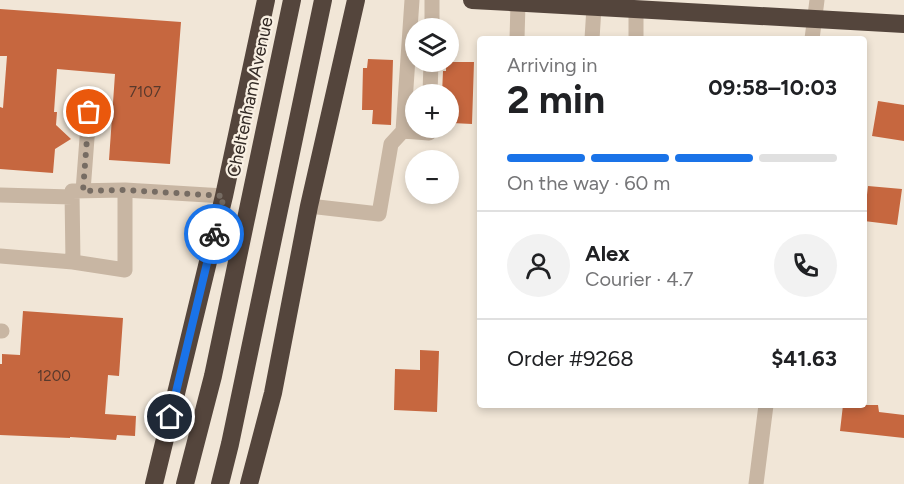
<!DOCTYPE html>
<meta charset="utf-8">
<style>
:root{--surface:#fff;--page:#f2f2f2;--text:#202124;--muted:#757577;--line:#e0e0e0;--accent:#1a73e8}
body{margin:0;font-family:Figtree,sans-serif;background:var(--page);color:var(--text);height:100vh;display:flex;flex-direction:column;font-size:22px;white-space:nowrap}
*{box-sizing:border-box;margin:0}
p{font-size:20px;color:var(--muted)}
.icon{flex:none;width:33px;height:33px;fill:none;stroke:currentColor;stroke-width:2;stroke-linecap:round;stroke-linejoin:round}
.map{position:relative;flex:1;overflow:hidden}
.panel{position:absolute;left:477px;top:36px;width:390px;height:372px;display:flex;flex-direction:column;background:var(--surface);border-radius:6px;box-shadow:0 3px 9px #0003}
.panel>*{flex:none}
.fabs{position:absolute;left:405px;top:18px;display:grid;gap:12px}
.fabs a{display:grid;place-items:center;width:54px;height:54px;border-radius:50%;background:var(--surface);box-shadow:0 3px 9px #0003;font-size:30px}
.pin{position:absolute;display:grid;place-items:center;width:51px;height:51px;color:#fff;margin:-26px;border:3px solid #fff;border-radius:50%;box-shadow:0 2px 6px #0007}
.courier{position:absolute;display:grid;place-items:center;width:60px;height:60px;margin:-30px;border:4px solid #1a73e8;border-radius:50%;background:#fff;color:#222;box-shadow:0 2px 8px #0007}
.overview em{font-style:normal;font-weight:700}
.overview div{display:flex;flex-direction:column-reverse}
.overview{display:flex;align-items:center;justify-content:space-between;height:102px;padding:0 30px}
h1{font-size:39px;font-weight:700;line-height:45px}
.bar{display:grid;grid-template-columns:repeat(4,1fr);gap:9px 6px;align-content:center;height:72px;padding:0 30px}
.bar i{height:8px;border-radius:4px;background:var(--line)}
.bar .current{background:var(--accent)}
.bar p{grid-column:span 4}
.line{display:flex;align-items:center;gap:15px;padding:0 30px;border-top:2px solid var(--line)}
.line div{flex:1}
.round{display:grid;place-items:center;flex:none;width:63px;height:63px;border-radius:32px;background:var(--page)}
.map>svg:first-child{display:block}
</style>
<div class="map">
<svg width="904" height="484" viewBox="0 0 904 484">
<rect width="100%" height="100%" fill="#f1e6d7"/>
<path fill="#c6673f" d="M 0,9 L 181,22 L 170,164 L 109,160 L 115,74 L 57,69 L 54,112 L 57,112 L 56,125 L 71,139 L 55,149 L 53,173 L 0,169 L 0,107 L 3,108 L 7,56 L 0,56 Z
M 368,59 L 393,60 L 391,125 L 372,124 L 373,110 L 362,110 L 363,68 L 367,68 Z
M 446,62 L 474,62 L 472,124 L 452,123 L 453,111 L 448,111 L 448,94 L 442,94 L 443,71 L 446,71 Z
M 878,101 L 904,105 L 904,141 L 872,136 Z
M 868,186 L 902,189 L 897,225 L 864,221 Z
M 23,311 L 123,318 L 119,376 L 108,375 L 105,414 L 136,416 L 135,436 L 117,435 L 116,440 L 70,437 L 70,438 L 0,435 L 0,364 L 2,364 L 2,354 L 20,355 Z
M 420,350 L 439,351 L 437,412 L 394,410 L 395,369 L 420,370 Z
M 843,405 L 878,405 L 879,412 L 904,415 L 904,438 L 840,431 Z"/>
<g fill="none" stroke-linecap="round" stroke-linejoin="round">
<path stroke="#c8b6a3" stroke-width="15" d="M 432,28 L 432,0
M 517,39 L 518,3
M 592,39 L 594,7
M 636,39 L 636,10
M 812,39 L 817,0
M 430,94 L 431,62
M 403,131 L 429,133 L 429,128
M 125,190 L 72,191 L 73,262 L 125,270 L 125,190 L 224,196
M 83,191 L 89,112
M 0,195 L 72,197
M 309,206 L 379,214 L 391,144 L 403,131 L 412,0
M 0,256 L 73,262
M 0,331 L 2,331
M 756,484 L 766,405"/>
<path stroke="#54453c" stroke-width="18" d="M 472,0 L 904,24
M 154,484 L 224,196 L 266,0
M 185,484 L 213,376 L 292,0
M 220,484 L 230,444 L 323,0
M 249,484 L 273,393 L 309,206 L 356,0"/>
</g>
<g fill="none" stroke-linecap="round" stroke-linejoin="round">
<path stroke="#766c63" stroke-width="6" stroke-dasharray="0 10.8" d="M 89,112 L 83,191 L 125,190 L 224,196 L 214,234"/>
<path stroke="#1a73e8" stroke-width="8" d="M 170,417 L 214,234"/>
</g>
<g text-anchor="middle" stroke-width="4.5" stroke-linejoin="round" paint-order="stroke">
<g font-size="15" fill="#58392c">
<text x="145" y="97">7107</text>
<text x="54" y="381">1200</text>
</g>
<g font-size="18" fill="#332a25" stroke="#f9f0e3">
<text transform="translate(250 97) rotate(-78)" y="6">Cheltenham Avenue</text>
</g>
</g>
</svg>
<div class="fabs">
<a><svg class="icon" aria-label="layers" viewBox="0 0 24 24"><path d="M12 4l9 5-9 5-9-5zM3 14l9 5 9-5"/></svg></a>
<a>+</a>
<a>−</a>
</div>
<div class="pin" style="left:89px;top:112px;background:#ea580c"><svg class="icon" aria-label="bag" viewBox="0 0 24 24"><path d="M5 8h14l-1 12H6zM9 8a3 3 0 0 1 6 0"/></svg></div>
<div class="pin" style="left:170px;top:417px;background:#1f2937"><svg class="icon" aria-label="home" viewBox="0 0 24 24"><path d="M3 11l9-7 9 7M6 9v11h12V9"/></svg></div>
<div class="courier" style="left:214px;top:234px"><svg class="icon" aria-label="bike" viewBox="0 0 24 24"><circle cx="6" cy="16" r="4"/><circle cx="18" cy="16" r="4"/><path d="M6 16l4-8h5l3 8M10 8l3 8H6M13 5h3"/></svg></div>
<section class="panel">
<div class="overview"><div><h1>2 min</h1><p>Arriving in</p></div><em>09:58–10:03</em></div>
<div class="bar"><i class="current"></i><i class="current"></i><i class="current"></i><i></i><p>On the way · 60 m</p></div>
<div class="line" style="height:108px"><a class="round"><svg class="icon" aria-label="person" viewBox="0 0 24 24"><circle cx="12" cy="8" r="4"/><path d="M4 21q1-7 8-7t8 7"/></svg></a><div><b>Alex</b><p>Courier · 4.7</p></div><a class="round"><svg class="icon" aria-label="phone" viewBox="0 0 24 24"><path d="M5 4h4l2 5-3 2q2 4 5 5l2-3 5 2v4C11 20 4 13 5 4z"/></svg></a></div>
<div class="line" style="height:78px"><div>Order #9268</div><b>$41.63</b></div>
</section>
</div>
